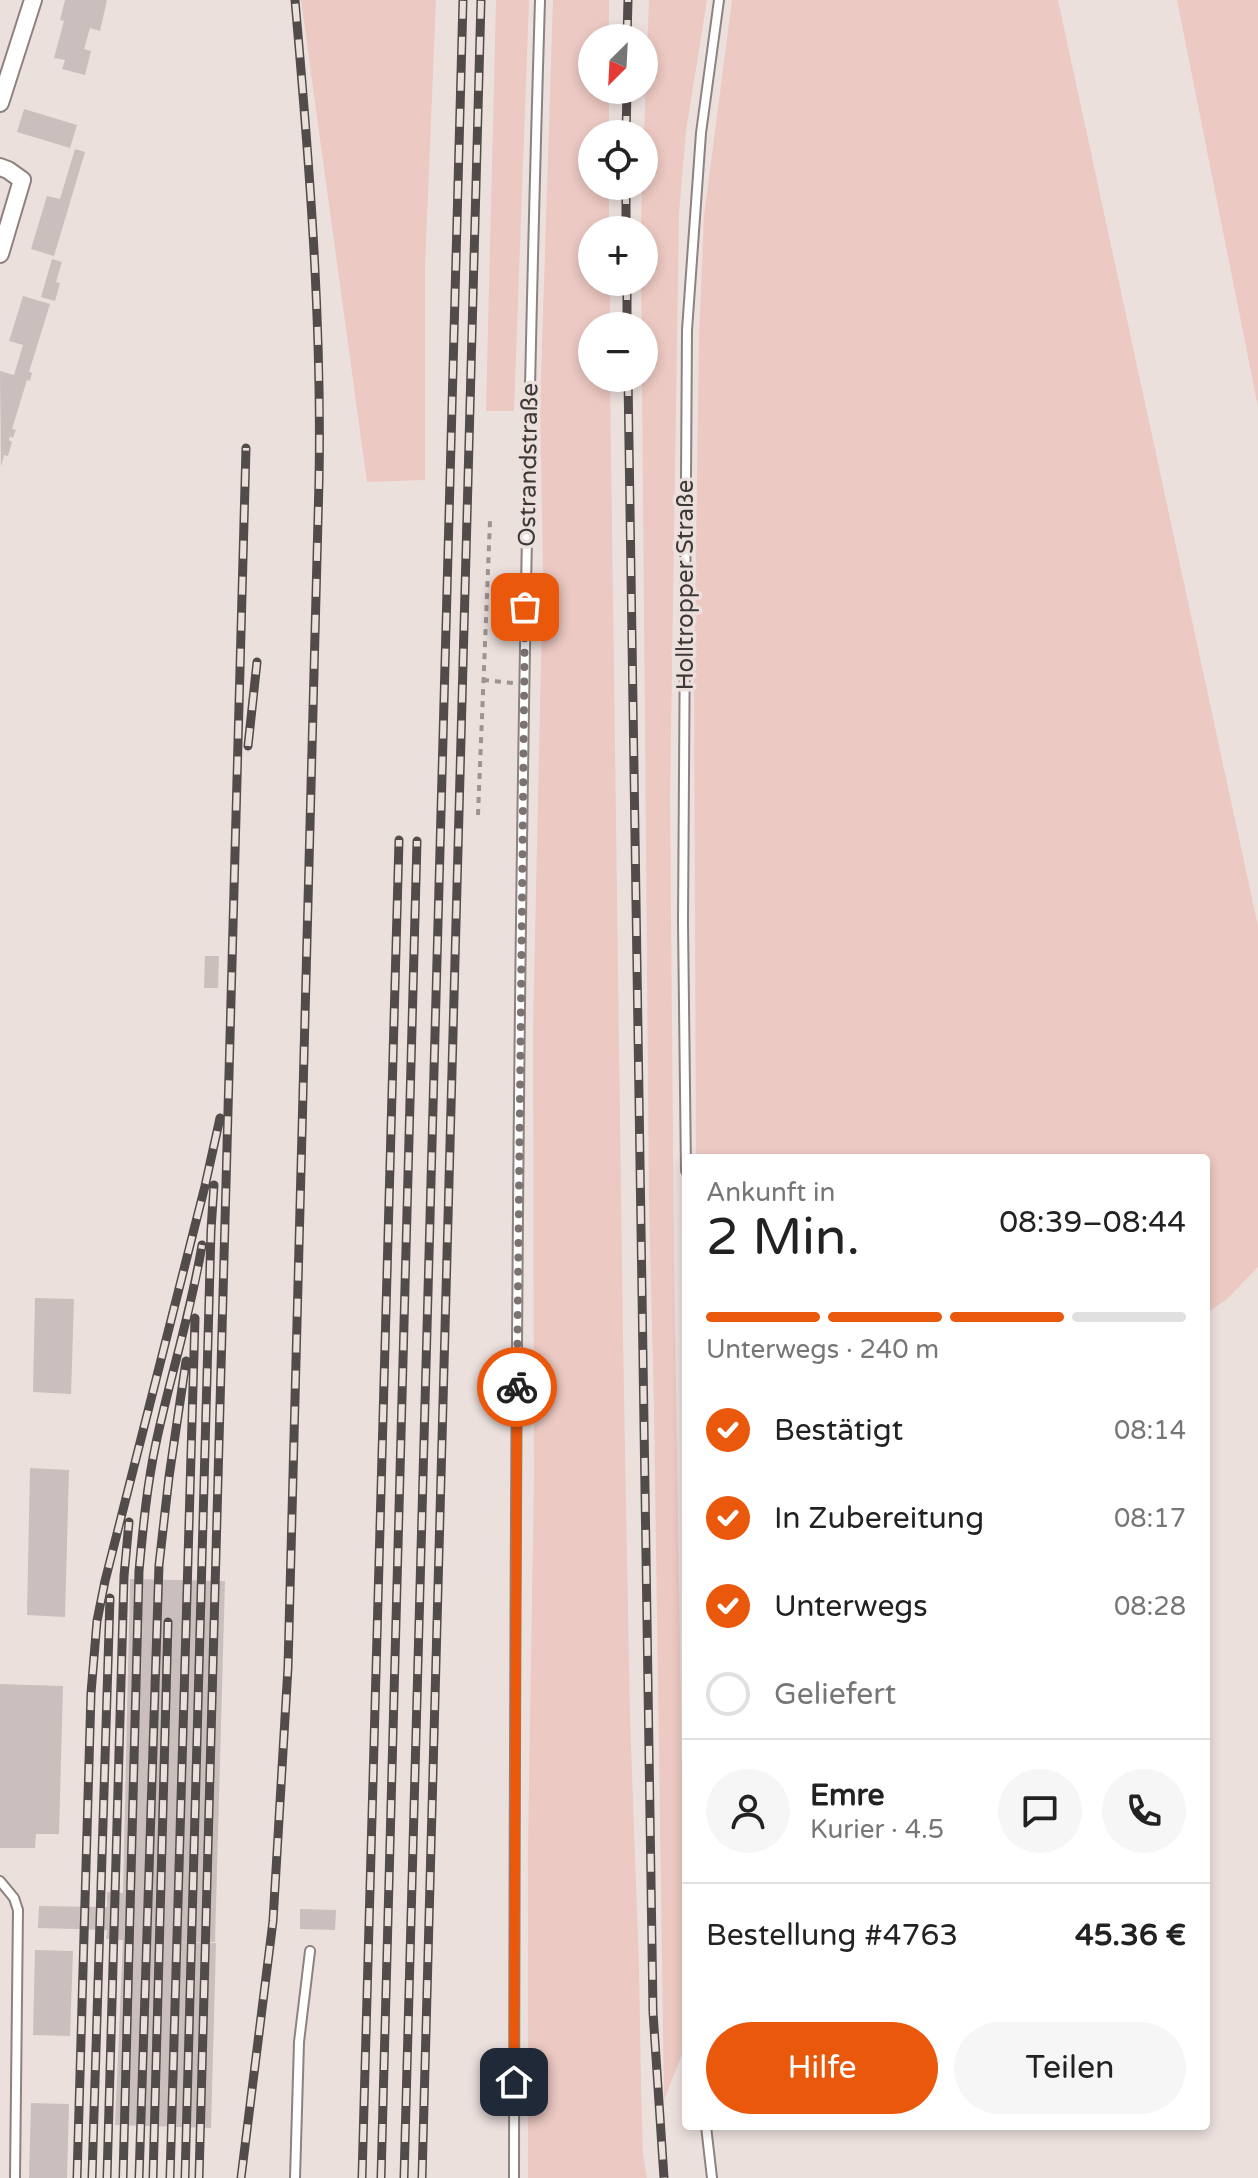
<!DOCTYPE html>
<html lang="de">
<meta charset="utf-8">
<style>
:root{--surface:#fff;--page:#f6f6f6;--text:#222;--muted:#767676;--line:#e0e0e0;--accent:#ea580c}
body{margin:0;font-family:"Varela Round",sans-serif;background:var(--page);color:var(--text);height:100vh;display:flex;flex-direction:column;font-size:30px;white-space:nowrap}
*{box-sizing:border-box;margin:0}
p{font-size:26px;color:var(--muted)}
.icon{flex:none;width:44px;height:44px;fill:none;stroke:currentColor;stroke-width:2;stroke-linecap:round;stroke-linejoin:round}
.map{position:relative;flex:1;overflow:hidden}
.side{position:absolute;left:682px;top:1154px;width:528px;height:976px;display:flex;flex-direction:column;background:var(--surface);border-radius:8px;box-shadow:0 4px 12px #0003}
.side>*{flex:none}
.needle{width:52px;rotate:204deg}
.tools{position:absolute;left:578px;top:24px;display:grid;gap:16px}
.tools a{display:grid;place-items:center;width:80px;height:80px;border-radius:50%;background:var(--surface);box-shadow:0 4px 12px #0003;font-size:40px}
.pin{position:absolute;display:grid;place-items:center;width:68px;height:68px;color:#fff;margin:-34px;border-radius:16px;box-shadow:0 4px 12px #0006}
.courier{position:absolute;display:grid;place-items:center;width:80px;height:80px;margin:-40px;border:6px solid #ea580c;border-radius:50%;background:#fff;color:#222;box-shadow:0 2px 10px #0007}
.head em{font-style:normal;font-weight:600}
.head div{display:flex;flex-direction:column-reverse}
.head{display:flex;align-items:center;justify-content:space-between;height:136px;padding:0 24px}
h1{font-size:52px;font-weight:600;line-height:60px}
.bar{display:grid;grid-template-columns:repeat(4,1fr);gap:12px 8px;align-content:center;height:96px;padding:0 24px}
.bar i{height:10px;border-radius:6px;background:var(--line)}
.bar .current{background:var(--accent)}
.bar p{grid-column:span 4}
.line{display:flex;align-items:center;gap:20px;padding:0 24px;border-top:2px solid var(--line)}
.line div{flex:1}
.round{display:grid;place-items:center;flex:none;width:84px;height:84px;border-radius:42px;background:var(--page)}
ol{padding:0 24px;list-style:none}
li{display:flex;align-items:center;gap:24px;height:88px}
li p{margin-inline-start:auto}
li .icon{padding:8px;border-radius:50%;background:var(--accent);color:#fff;stroke-width:4}
li:last-child{color:var(--muted)}
li i{width:44px;height:44px;border:4px solid var(--line);border-radius:50%}
.cta{display:flex;gap:16px;margin-top:auto;padding:16px 24px}
.cta a{flex:1;height:92px;border-radius:48px;background:var(--accent);color:#fff;font-size:32px;font-weight:600;line-height:92px;text-align:center}
.cta a+a{background:var(--page);color:var(--text)}
.map>svg:first-child{display:block}
</style>
<div class="map">
<svg width="1258" height="2178" viewBox="0 0 1258 2178">
<rect width="100%" height="100%" fill="#ece0dd"/>
<path fill="#ecc9c2" d="M 301,0 L 436,0 L 425,267 L 425,480 L 367,482 Z
M 496,0 L 529,0 L 514,411 L 486,411 Z
M 553,0 L 609,0 L 609,38 L 592,38 L 592,90 L 609,90 L 609,134 L 592,134 L 592,186 L 609,186 L 609,230 L 592,230 L 592,282 L 610,282 L 610,326 L 592,326 L 592,378 L 610,378 L 623,1338 L 630,1718 L 639,1967 L 641,2085 L 643,2154 L 647,2178 L 528,2178 L 528,1847 L 534,1473 L 533,1029 L 543,570 L 540,408 Z
M 649,0 L 707,0 L 686,131 L 679,214 L 670,799 L 674,1253 L 686,2044 L 664,2100 L 654,1409 L 649,1204 L 642,378 L 644,378 L 644,326 L 642,326 L 641,282 L 644,282 L 644,230 L 641,230 L 642,186 L 644,186 L 644,134 Z
M 732,0 L 1058,0 L 1258,926 L 1258,1267 L 1226,1300 L 1206,1313 L 1206,1158 L 696,1158 L 694,684 L 699,336 L 704,216 Z
M 1177,0 L 1258,0 L 1258,407 Z"/>
<path fill="#cabfbc" d="M 65,0 L 107,0 L 100,31 L 90,28 L 84,49 L 91,51 L 85,75 L 62,69 L 65,60 L 54,58 L 64,21 L 60,20 Z
M 24,109 L 77,125 L 70,148 L 17,132 Z
M 75,149 L 85,152 L 54,256 L 31,249 L 47,196 L 60,199 Z
M 52,259 L 62,262 L 56,282 L 60,283 L 55,301 L 41,297 Z
M 23,296 L 50,304 L 29,372 L 32,373 L 30,381 L 27,380 L 12,429 L 16,430 L 13,438 L 10,436 L 9,440 L 12,442 L 8,456 L 4,455 L 1,467 L 0,371 L 14,375 L 23,345 L 9,341 Z
M 205,956 L 219,956 L 218,988 L 204,988 Z
M 35,1298 L 74,1299 L 71,1394 L 33,1392 Z
M 30,1468 L 69,1470 L 65,1617 L 27,1615 Z
M 130,1579 L 225,1581 L 215,1942 L 161,1942 L 216,1943 L 211,2128 L 115,2125 L 123,1940 L 106,1939 L 107,1930 L 38,1928 L 39,1906 L 107,1907 L 107,1892 L 123,1893 Z
M 0,1684 L 63,1686 L 59,1834 L 36,1834 L 35,1848 L 0,1848 Z
M 300,1909 L 336,1910 L 335,1930 L 300,1929 Z
M 35,1950 L 73,1951 L 70,2036 L 33,2035 Z
M 31,2103 L 69,2104 L 67,2178 L 29,2178 Z"/>
<g fill="none" stroke-linecap="round" stroke-linejoin="round">
<defs>
<path id="lane" d="M 686,1171 L 683,922 L 687,330 L 701,133 L 719,0
M 0,1881 L 14,1898 L 18,1910 L 15,2178
M 706,2126 L 712,2178
M 295,2178 L 299,2042 L 310,1951
M 514,2178 C 515,1452 518,726 540,0"/>
<path id="street" d="M 0,103 L 33,0
M 0,167 L 8,170 L 22,180 L 0,254"/>
</defs>
<use href="#lane" stroke="#8d8280" stroke-width="12"/>
<use href="#street" stroke="#8d8280" stroke-width="20"/>
<path stroke="#9d9492" stroke-width="4" stroke-dasharray="6 6" stroke-linecap="butt" d="M 483,680 L 513,683
M 478,815 L 490,521"/>
<use href="#lane" stroke="#fff" stroke-width="8"/>
<use href="#street" stroke="#fff" stroke-width="16"/>
<defs>
<path id="rail" d="M 627,38 L 628,0
M 626,134 L 627,90
M 626,186 L 626,230
M 627,282 L 627,326
M 628,378 L 653,2012 L 664,2178
M 248,746 L 257,662
M 77,2178 L 91,1693 L 97,1621 L 105,1581 L 205,1186 L 220,1118
M 92,2178 L 110,1598
M 107,2178 L 124,1576 L 129,1522
M 123,2178 L 139,1571 C 143,1528 147,1485 156,1443 C 170,1377 191,1312 202,1245
M 139,2178 L 159,1565 L 169,1477 L 186,1361
M 153,2178 L 168,1622
M 170,2178 L 195,1318
M 185,2178 L 211,1230 L 214,1185
M 199,2178 L 246,448
M 241,2178 L 273,1921 L 288,1667 L 319,481 C 322,320 309,160 295,0
M 362,2178 L 399,840
M 381,2178 L 417,841
M 404,2178 L 463,0
M 422,2178 L 481,0"/>
</defs>
<use href="#rail" stroke="#514b4a" stroke-width="9"/>
<use href="#rail" stroke="#ece0dd" stroke-width="6" stroke-dasharray="18" stroke-linecap="butt"/>
</g>
<g fill="none" stroke-linecap="round" stroke-linejoin="round">
<path stroke="#7b7372" stroke-width="8" stroke-dasharray="0 14.4" d="M 517,1387 L 525,607"/>
<path stroke="#ea580c" stroke-width="10" d="M 514,2082 L 517,1387"/>
</g>
<g text-anchor="middle" stroke-width="7" stroke-linejoin="round" paint-order="stroke">
<g font-size="24" fill="#3e3938" stroke="#ece0dd">
<text transform="translate(528 465) rotate(-89)" y="8">Ostrandstraße</text>
<text transform="translate(685 585) rotate(-90)" y="8">Holltropper Straße</text>
</g>
</g>
</svg>
<div class="tools">
<a><svg class="needle" viewBox="-14 -14 28 28"><path d="M0-13l5 13h-10z" fill="#e53935"/><path d="M0 13l5-13h-10z" fill="#767676"/></svg></a>
<a><svg class="icon" aria-label="locate" viewBox="0 0 24 24"><circle cx="12" cy="12" r="6"/><path d="M12 2v4M12 18v4M2 12h4M18 12h4"/></svg></a>
<a>+</a>
<a>−</a>
</div>
<div class="pin" style="left:525px;top:607px;background:#ea580c"><svg class="icon" aria-label="bag" viewBox="0 0 24 24"><path d="M5 8h14l-1 12H6zM9 8a3 3 0 0 1 6 0"/></svg></div>
<div class="pin" style="left:514px;top:2082px;background:#1f2937"><svg class="icon" aria-label="home" viewBox="0 0 24 24"><path d="M3 11l9-7 9 7M6 9v11h12V9"/></svg></div>
<div class="courier" style="left:517px;top:1387px"><svg class="icon" aria-label="bike" viewBox="0 0 24 24"><circle cx="6" cy="16" r="4"/><circle cx="18" cy="16" r="4"/><path d="M6 16l4-8h5l3 8M10 8l3 8H6M13 5h3"/></svg></div>
<section class="side">
<div class="head"><div><h1>2 Min.</h1><p>Ankunft in</p></div><em>08:39–08:44</em></div>
<div class="bar"><i class="current"></i><i class="current"></i><i class="current"></i><i></i><p>Unterwegs · 240 m</p></div>
<ol>
<li><svg class="icon" aria-label="check" viewBox="0 0 24 24"><path d="M5 12l5 5 9-10"/></svg>Bestätigt<p>08:14</p></li>
<li><svg class="icon" aria-label="check" viewBox="0 0 24 24"><path d="M5 12l5 5 9-10"/></svg>In Zubereitung<p>08:17</p></li>
<li><svg class="icon" aria-label="check" viewBox="0 0 24 24"><path d="M5 12l5 5 9-10"/></svg>Unterwegs<p>08:28</p></li>
<li><i></i>Geliefert</li>
</ol>
<div class="line" style="height:144px"><a class="round"><svg class="icon" aria-label="person" viewBox="0 0 24 24"><circle cx="12" cy="8" r="4"/><path d="M4 21q1-7 8-7t8 7"/></svg></a><div><b>Emre</b><p>Kurier · 4.5</p></div><a class="round"><svg class="icon" aria-label="chat" viewBox="0 0 24 24"><path d="M4 5h16v11H9l-5 4z"/></svg></a><a class="round"><svg class="icon" aria-label="phone" viewBox="0 0 24 24"><path d="M5 4h4l2 5-3 2q2 4 5 5l2-3 5 2v4C11 20 4 13 5 4z"/></svg></a></div>
<div class="line" style="height:104px"><div>Bestellung #4763</div><b>45.36 €</b></div>
<div class="cta"><a>Hilfe</a><a>Teilen</a></div>
</section>
</div>
